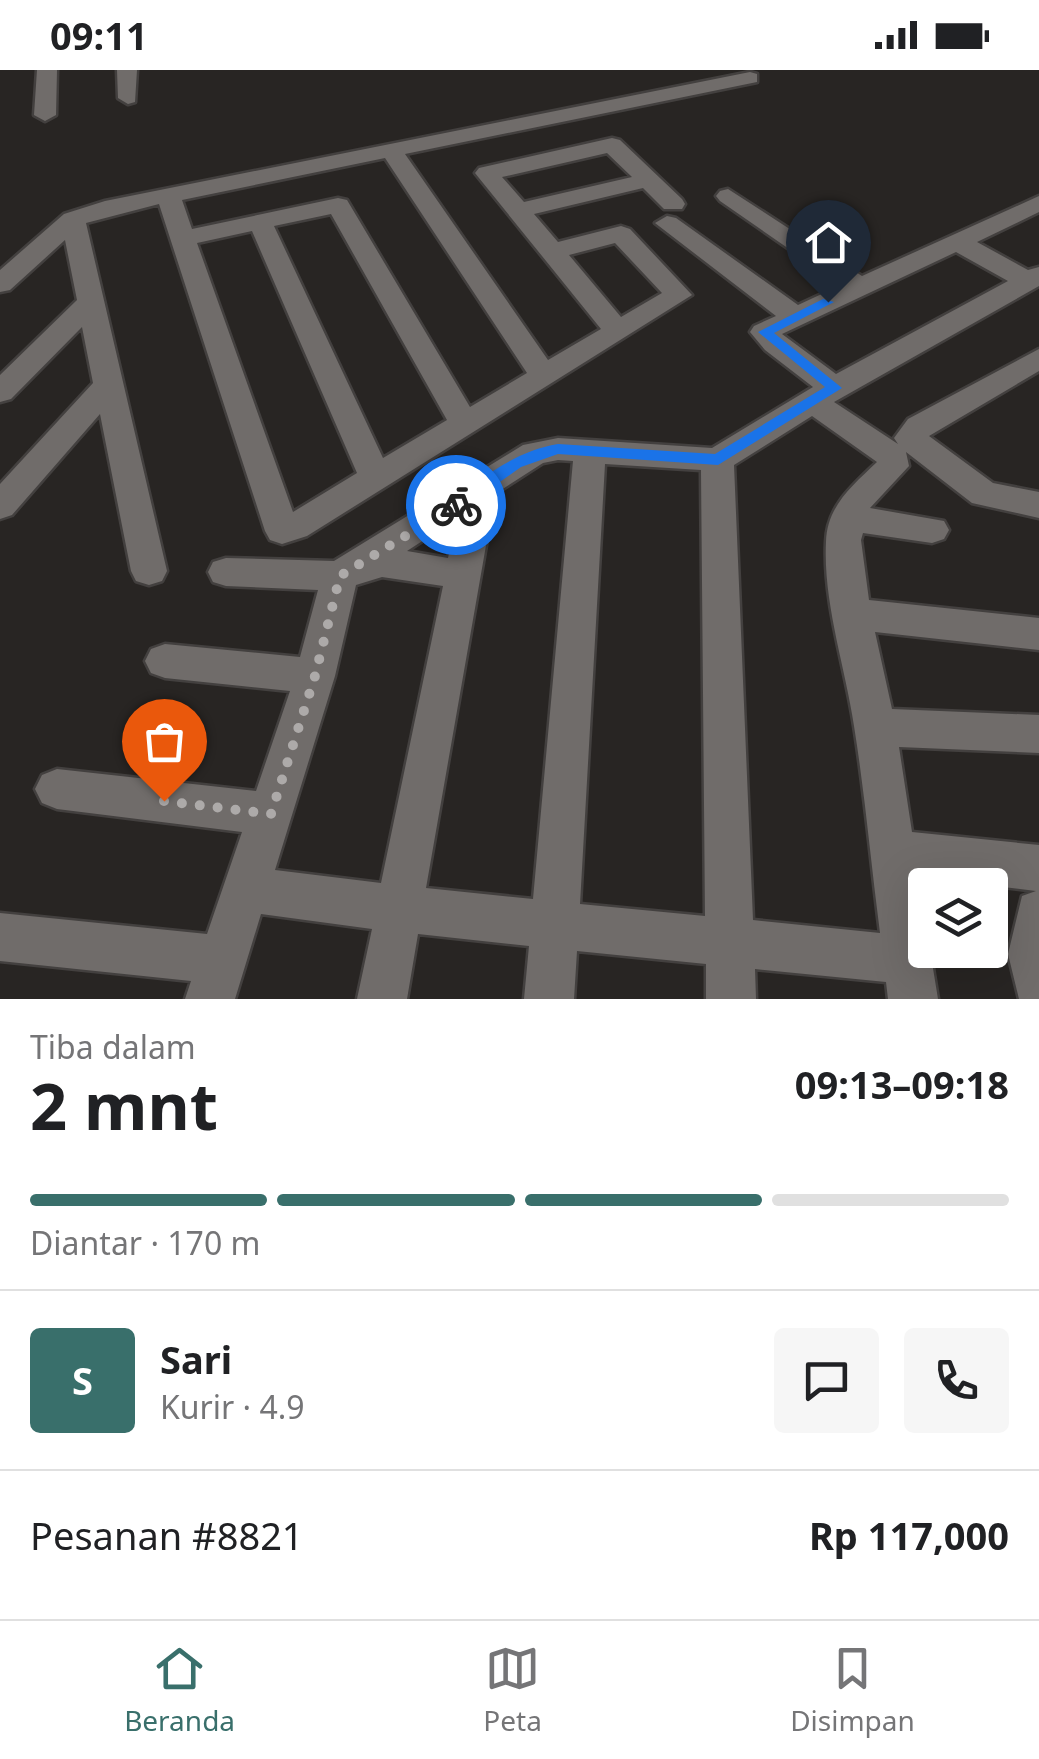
<!DOCTYPE html>
<html lang="id">
<meta charset="utf-8">
<style>
:root{--surface:#fff;--page:#f6f6f6;--text:#202124;--muted:#757577;--line:#e0e0e0;--accent:#396f6b}
body{margin:0;font-family:"Noto Sans",sans-serif;background:var(--page);color:var(--text);height:100vh;display:flex;flex-direction:column;font-size:38px;white-space:nowrap}
*{box-sizing:border-box;margin:0}
p{font-size:32px;color:var(--muted)}
.icon{flex:none;width:55px;height:55px;fill:none;stroke:currentColor;stroke-width:2;stroke-linecap:round;stroke-linejoin:round}
.map{position:relative;height:929px;overflow:hidden}
.details{display:flex;flex-direction:column;background:var(--surface);flex:1}
.details>*{flex:none}
.buttons{position:absolute;left:908px;top:798px;display:grid;gap:20px}
.buttons a{display:grid;place-items:center;width:100px;height:100px;border-radius:10px;background:var(--surface);box-shadow:0 10px 40px #0002;font-size:50px}
.pin{position:absolute;display:grid;place-items:center;width:85px;height:85px;color:#fff;margin:-102px -42px;border-radius:50% 50% 50% 0;rotate:-45deg;box-shadow:0 0 10px #0007}
.pin .icon{rotate:45deg}
.courier{position:absolute;display:grid;place-items:center;width:100px;height:100px;margin:-50px;border:8px solid #1a73e8;border-radius:50%;background:#fff;color:#222;box-shadow:0 2px 12px #0007}
.head em{font-style:normal;font-weight:700}
.head div{display:flex;flex-direction:column-reverse}
.head{display:flex;align-items:center;justify-content:space-between;height:170px;padding:0 30px}
h1{font-size:65px;font-weight:700;line-height:75px}
.bar{display:grid;grid-template-columns:repeat(4,1fr);gap:15px 10px;align-content:center;height:120px;padding:0 30px}
.bar i{height:12px;border-radius:8px;background:var(--line)}
.bar .active{background:var(--accent)}
.bar p{grid-column:span 4}
.line{display:flex;align-items:center;gap:25px;padding:0 30px;border-top:2px solid var(--line)}
.line div{flex:1}
.round{display:grid;place-items:center;flex:none;width:105px;height:105px;border-radius:10px;background:var(--page)}
.status{display:flex;justify-content:space-between;align-items:center;height:70px;padding:0 50px;background:var(--surface);direction:ltr}
.status svg{height:28px;fill:currentColor}
.tabs{display:flex;justify-content:space-around;align-items:center;height:140px;border-top:2px solid var(--line);background:var(--surface);font-size:28px;color:var(--muted)}
.tabs a{display:grid;justify-items:center;gap:5px}
.tabs .active{color:var(--accent)}
.map>svg:first-child{display:block}
</style>
<div class="status"><b>09:11</b><svg viewBox="0 0 49 12"><path d="M0 12V9h3v3zM5 12V6h3v6zM10 12V3h3v9zM15 12V0h3v12zM26 1h20v11H26zM47 4h2v5h-2z"/></svg></div>
<div class="map">
<svg width="1039" height="929" viewBox="0 0 1039 929">
<rect width="100%" height="100%" fill="#282523"/>
<g fill="none" stroke-linecap="round" stroke-linejoin="round">
<defs>
<path id="minor" d="M 37,0 L 57,0 L 56,45 L 45,51 L 34,45 Z
M 117,0 L 137,0 L 135,32 L 128,34 L 118,28 Z
M 750,2 L 757,4 L 757,12 L 405,84 L 548,290 L 601,259 L 479,108 L 475,103 L 479,98 L 612,68 L 620,70 L 682,129 L 685,134 L 682,139 L 664,139 L 643,118 L 534,144 L 558,172 L 621,156 L 630,159 L 692,225 L 307,466 L 282,474 L 270,470 L 265,461 L 159,134 L 86,153 L 167,501 L 162,511 L 149,515 L 136,511 L 131,501 L 100,344 L 12,445 L 0,449 L 0,414 L 93,313 L 82,257 L 11,329 L 0,332 L 0,305 L 77,230 L 65,170 L 10,220 L 0,222 L 0,200 L 64,144 L 105,131 ZM 607,83 L 632,107 L 524,132 L 502,107 ZM 385,88 L 527,303 L 470,337 L 347,130 L 338,128 L 192,159 L 182,130 ZM 331,144 L 447,350 L 383,388 L 274,156 ZM 252,161 L 357,403 L 293,442 L 197,173 ZM 615,173 L 662,223 L 621,247 L 569,185 Z
M 728,119 L 862,206 L 1039,126 L 1039,142 L 977,172 L 1028,200 L 1039,197 L 1039,216 L 834,332 L 898,374 L 894,368 L 908,349 L 1039,279 L 1039,301 L 929,366 L 993,413 L 1039,422 L 1039,448 L 972,433 L 906,382 L 909,396 L 870,438 L 944,451 L 949,460 L 944,469 L 932,473 L 863,463 L 861,470 L 869,530 L 1039,548 L 1039,580 L 875,562 L 892,639 L 1039,645 L 1039,683 L 899,677 L 912,762 L 1039,775 L 1039,929 L 1019,929 L 1008,884 L 1022,826 L 1036,821 L 919,807 L 925,880 L 930,880 L 938,929 L 888,929 L 886,912 L 755,899 L 756,929 L 706,929 L 706,894 L 577,881 L 574,929 L 524,929 L 529,876 L 418,864 L 407,929 L 357,929 L 372,859 L 261,844 L 235,929 L 185,929 L 191,911 L 0,891 L 0,843 L 207,864 L 242,762 L 57,739 L 42,733 L 35,719 L 42,705 L 57,699 L 256,721 L 290,621 L 165,608 L 151,603 L 145,591 L 151,579 L 165,574 L 300,587 L 318,520 L 226,516 L 213,512 L 208,502 L 213,492 L 226,488 L 334,491 L 523,375 L 558,368 L 712,378 L 813,317 L 765,280 L 750,262 L 754,256 L 776,246 L 655,153 L 667,146 L 676,148 L 798,235 L 841,215 L 720,131 L 716,126 L 720,121 ZM 956,182 L 1008,211 L 836,304 L 782,264 ZM 812,346 L 877,392 C 852,416 827,436 826,472 C 823,533 845,596 854,656 C 865,724 871,794 880,863 L 753,850 L 734,395 ZM 558,390 L 573,391 L 533,829 L 426,818 L 495,424 L 543,393 ZM 605,394 L 701,400 L 705,846 L 580,834 ZM 456,449 L 448,488 L 407,481 ZM 382,507 L 443,516 L 381,813 L 275,800 L 335,606 L 356,515 Z"/>
</defs>
<use href="#minor" stroke="#43403f" stroke-width="5"/>
<use href="#minor" fill="#706c6a" fill-rule="evenodd"/>
</g>
<path fill="#1a73e8" d="M 823,229 L 834,232 L 774,263 L 842,318 L 718,395 L 558,384 L 521,397 L 462,439 L 450,439 L 450,431 C 485,407 515,381 558,374 L 715,384 L 825,317 L 758,262 Z"/>
<g fill="none" stroke-linecap="round" stroke-linejoin="round">
<path stroke="#adaaa9" stroke-width="10" stroke-dasharray="0 18" d="M 164,731 L 271,744 L 315,606 L 340,506 L 456,435"/>
</g>
</svg>
<div class="buttons">
<a><svg class="icon" aria-label="layers" viewBox="0 0 24 24"><path d="M12 4l9 5-9 5-9-5zM3 14l9 5 9-5"/></svg></a>
</div>
<div class="pin" style="left:164px;top:731px;background:#ea580c"><svg class="icon" aria-label="bag" viewBox="0 0 24 24"><path d="M5 8h14l-1 12H6zM9 8a3 3 0 0 1 6 0"/></svg></div>
<div class="pin" style="left:828px;top:232px;background:#1f2937"><svg class="icon" aria-label="home" viewBox="0 0 24 24"><path d="M3 11l9-7 9 7M6 9v11h12V9"/></svg></div>
<div class="courier" style="left:456px;top:435px"><svg class="icon" aria-label="bike" viewBox="0 0 24 24"><circle cx="6" cy="16" r="4"/><circle cx="18" cy="16" r="4"/><path d="M6 16l4-8h5l3 8M10 8l3 8H6M13 5h3"/></svg></div>
</div>
<section class="details">
<div class="head"><div><h1>2 mnt</h1><p>Tiba dalam</p></div><em>09:13–09:18</em></div>
<div class="bar"><i class="active"></i><i class="active"></i><i class="active"></i><i></i><p>Diantar · 170 m</p></div>
<div class="line" style="height:180px"><b class="round" style="background:var(--accent);color:#fff">S</b><div><b>Sari</b><p>Kurir · 4.9</p></div><a class="round"><svg class="icon" aria-label="chat" viewBox="0 0 24 24"><path d="M4 5h16v11H9l-5 4z"/></svg></a><a class="round"><svg class="icon" aria-label="phone" viewBox="0 0 24 24"><path d="M5 4h4l2 5-3 2q2 4 5 5l2-3 5 2v4C11 20 4 13 5 4z"/></svg></a></div>
<div class="line" style="height:130px"><div>Pesanan #8821</div><b>Rp 117,000</b></div>
</section>
<nav class="tabs">
<a class="active"><svg class="icon" aria-label="home" viewBox="0 0 24 24"><path d="M3 11l9-7 9 7M6 9v11h12V9"/></svg>Beranda</a>
<a><svg class="icon" aria-label="map" viewBox="0 0 24 24"><path d="M3 6l6-2 6 2 6-2v14l-6 2-6-2-6 2zM9 4v14M15 6v14"/></svg>Peta</a>
<a><svg class="icon" aria-label="saved" viewBox="0 0 24 24"><path d="M7 4h10v16l-5-4-5 4z"/></svg>Disimpan</a>
</nav>
